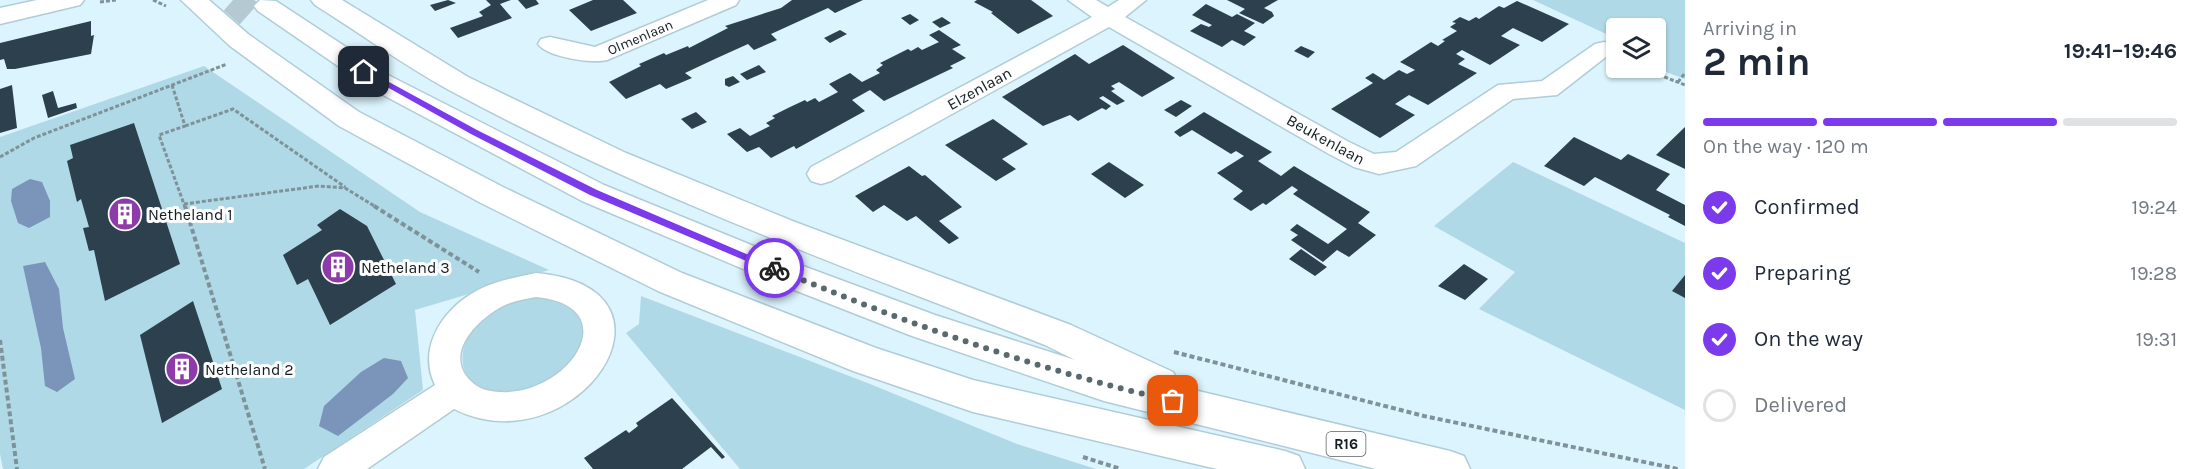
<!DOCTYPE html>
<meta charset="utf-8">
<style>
:root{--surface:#fff;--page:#f6f6f7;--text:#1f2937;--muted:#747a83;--line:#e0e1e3;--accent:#7c3aed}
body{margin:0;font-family:Karla,sans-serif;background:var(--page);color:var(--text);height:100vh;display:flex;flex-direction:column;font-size:22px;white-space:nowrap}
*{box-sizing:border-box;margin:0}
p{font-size:20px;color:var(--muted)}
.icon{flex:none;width:33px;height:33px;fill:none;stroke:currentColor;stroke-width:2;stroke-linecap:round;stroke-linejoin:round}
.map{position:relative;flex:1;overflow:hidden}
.sheet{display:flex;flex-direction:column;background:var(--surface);width:510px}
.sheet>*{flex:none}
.buttons{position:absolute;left:1606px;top:18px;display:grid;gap:12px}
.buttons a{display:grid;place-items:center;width:60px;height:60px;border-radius:6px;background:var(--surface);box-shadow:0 2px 4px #0004;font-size:30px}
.pin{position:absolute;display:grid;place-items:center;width:51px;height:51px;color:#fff;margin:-26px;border-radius:12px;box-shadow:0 3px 9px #0006}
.courier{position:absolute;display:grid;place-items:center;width:60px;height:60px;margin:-30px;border:4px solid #7c3aed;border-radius:50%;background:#fff;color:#222;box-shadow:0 2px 8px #0007}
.overview em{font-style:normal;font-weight:700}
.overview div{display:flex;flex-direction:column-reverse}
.overview{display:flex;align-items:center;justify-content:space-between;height:102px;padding:0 18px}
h1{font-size:39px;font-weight:700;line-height:45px}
.bar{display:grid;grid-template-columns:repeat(4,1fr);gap:9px 6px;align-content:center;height:72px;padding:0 18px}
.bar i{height:8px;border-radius:4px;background:var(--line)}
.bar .active{background:var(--accent)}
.bar p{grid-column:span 4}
ol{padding:0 18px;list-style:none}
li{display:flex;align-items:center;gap:18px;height:66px}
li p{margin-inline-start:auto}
li .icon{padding:6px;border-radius:50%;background:var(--accent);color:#fff;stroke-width:4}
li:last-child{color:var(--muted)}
li i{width:33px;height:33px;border:3px solid var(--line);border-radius:50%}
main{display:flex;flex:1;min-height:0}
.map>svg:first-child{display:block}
</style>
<main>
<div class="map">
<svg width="1685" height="469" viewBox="0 0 1685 469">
<rect width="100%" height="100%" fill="#dcf4fd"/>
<path fill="#afd9e7" d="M 1533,0 L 1685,0 L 1685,79 L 1655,68 L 1656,28 L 1617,28 L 1617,39 Z
M 204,66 L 420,212 L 549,270 L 415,310 L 423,390 L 304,469 L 3,469 L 0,454 L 0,137 Z
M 1513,162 L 1685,243 L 1685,410 L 1479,309 L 1515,272 L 1434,226 Z
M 641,296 L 870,384 L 1017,444 L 1096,469 L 740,469 L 626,333 L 639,324 Z
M 533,297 C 632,308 567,402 496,392 C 447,386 458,332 490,311 C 504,303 518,300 533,297 Z"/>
<path fill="#7a94ba" d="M 30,179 L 42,182 L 50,201 L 50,217 L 29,228 L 18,223 L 11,201 L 12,189 Z
M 45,262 L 59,289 L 63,328 L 75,379 L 57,392 L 45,386 L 41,348 L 23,266 Z
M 384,358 L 401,361 L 408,378 L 393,394 L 338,436 L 319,426 L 324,406 L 361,372 Z"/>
<path fill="#2c404e" d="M 448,0 L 456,3 L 435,11 L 430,5 Z
M 486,0 L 511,0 L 500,4 L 512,18 L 458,38 L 450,28 L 483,16 L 479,12 L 491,5 Z
M 518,0 L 536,0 L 539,4 L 526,9 Z
M 593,0 L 623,0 L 637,13 L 591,31 L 569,10 Z
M 792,0 L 863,0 L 835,13 L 828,8 L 771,34 L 777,40 L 754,50 L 748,44 L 717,58 L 685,73 L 692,78 L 666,89 L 660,84 L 626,99 L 609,82 L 641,66 L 639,64 L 664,53 L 666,55 L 688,46 L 689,48 L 728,28 L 725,26 L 781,8 Z
M 977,0 L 1031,0 L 1053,16 L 1018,34 L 991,13 L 993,12 L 974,2 Z
M 1227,0 L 1278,0 L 1264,8 L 1272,12 L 1274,16 L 1263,24 L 1239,13 L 1245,9 Z
M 1517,1 L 1569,24 L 1542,42 L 1513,28 L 1501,36 L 1520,45 L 1490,65 L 1462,50 L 1456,54 L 1465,59 L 1458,64 L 1477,73 L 1428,105 L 1409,95 L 1395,104 L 1415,115 L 1380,138 L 1331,109 L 1373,83 L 1365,78 L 1373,73 L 1384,80 L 1399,70 L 1407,74 L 1415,70 L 1400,62 L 1431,42 L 1438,46 L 1445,41 L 1442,40 L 1457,31 L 1450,27 L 1456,23 L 1452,22 L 1460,17 L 1469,21 L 1476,17 L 1479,19 L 1499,6 L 1504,8 Z
M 1206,4 L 1232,17 L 1237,14 L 1255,23 L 1244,31 L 1256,37 L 1244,46 L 1232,40 L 1222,47 L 1190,31 L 1201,24 L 1209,27 L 1212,25 L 1192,15 Z
M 910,14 L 919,20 L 910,25 L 901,18 Z
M 942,17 L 951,23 L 940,28 L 932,22 Z
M 91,21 L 91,36 L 94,35 L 91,54 L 15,69 L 7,69 L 4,59 L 0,60 L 0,43 Z
M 840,30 L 847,34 L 830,43 L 824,38 Z
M 939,30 L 961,45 L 952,49 L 966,58 L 950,66 L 953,68 L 884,101 L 870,90 L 852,100 L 865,111 L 796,149 L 794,146 L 771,158 L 759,147 L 747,152 L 727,134 L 740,128 L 750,136 L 770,126 L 766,123 L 775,118 L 772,116 L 788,108 L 805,100 L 807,102 L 815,98 L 819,102 L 838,92 L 829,84 L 850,73 L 862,82 L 880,73 L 876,70 L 883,65 L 880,63 L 908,49 L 911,51 L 918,47 L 922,50 L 939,42 L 929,35 Z
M 1123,45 L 1175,78 L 1142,97 L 1119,82 L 1111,86 L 1115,89 L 1111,91 L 1125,101 L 1117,105 L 1103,96 L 1099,98 L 1111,106 L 1106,110 L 1102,108 L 1078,121 L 1070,115 L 1043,126 L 1002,97 L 1075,54 L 1089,64 Z
M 1301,46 L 1315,52 L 1308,58 L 1294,51 Z
M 759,65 L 766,72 L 747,80 L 740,74 Z
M 733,76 L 740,82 L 729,87 L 725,85 L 725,79 Z
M 12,85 L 17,128 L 0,133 L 0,89 Z
M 53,91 L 58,108 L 76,103 L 77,108 L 48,118 L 42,95 Z
M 1181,100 L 1192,106 L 1176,117 L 1164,110 Z
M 696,112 L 707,122 L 692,129 L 681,119 Z
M 1204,112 L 1272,152 L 1258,161 L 1281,176 L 1294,166 L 1370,212 L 1358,223 L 1376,235 L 1349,257 L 1337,250 L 1323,262 L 1291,240 L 1298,235 L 1290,230 L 1297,224 L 1328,244 L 1347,229 L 1293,194 L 1298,190 L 1292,186 L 1266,205 L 1263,203 L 1251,211 L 1233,199 L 1243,191 L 1217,173 L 1244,156 L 1236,151 L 1231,154 L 1192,130 L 1180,137 L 1174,132 Z
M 993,119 L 1028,144 L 1002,159 L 1016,169 L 996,181 L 945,145 Z
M 134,123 L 180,264 L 105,301 L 94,250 L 89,251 L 83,228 L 89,227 L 81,199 L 77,202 L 67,161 L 73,158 L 70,145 Z
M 1685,127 L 1685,169 L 1656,155 Z
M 1574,137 L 1621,160 L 1628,154 L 1670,174 L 1656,190 L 1685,205 L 1685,226 L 1668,217 L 1670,215 L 1595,177 L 1584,186 L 1544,166 Z
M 1109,162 L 1144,185 L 1125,198 L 1091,174 Z
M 909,166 L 922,176 L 925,175 L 962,207 L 939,221 L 959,238 L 949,244 L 916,216 L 907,221 L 884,205 L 873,212 L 855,196 Z
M 340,209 L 367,226 L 396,284 L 330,325 L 308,279 L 297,285 L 283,255 L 322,230 L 317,225 Z
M 1301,249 L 1327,267 L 1315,276 L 1289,259 Z
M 1464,264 L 1488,279 L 1465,300 L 1438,286 Z
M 1685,275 L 1685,298 L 1672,291 Z
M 193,301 L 222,389 L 162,423 L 140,335 Z
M 672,398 L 725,457 L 722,459 L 711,447 L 682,469 L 593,469 L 584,458 L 626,430 L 629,433 L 638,426 L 636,423 Z"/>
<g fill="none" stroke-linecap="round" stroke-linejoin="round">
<path stroke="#b4c9d1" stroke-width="28" stroke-dasharray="28 14" stroke-linecap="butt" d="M 233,0 L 249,14"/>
<defs>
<path id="minor" d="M 708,0 L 739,0 L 736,5 L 607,60 C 592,64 547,57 538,44 L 541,39 L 550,37 L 595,47 Z
M 1068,0 L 1096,0 L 1108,7 L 1119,0 L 1146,0 L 1125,17 L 1349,142 L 1374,154 L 1396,152 L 1498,85 L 1542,81 L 1595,44 L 1604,42 L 1613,44 L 1616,49 L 1557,95 L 1513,99 L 1416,166 L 1379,174 L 1354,167 L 1329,154 L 1109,27 L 831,181 L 821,184 L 811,181 L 807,174 L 811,167 L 1092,17 Z
M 536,273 C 700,288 575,469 454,409 L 367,469 L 318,469 L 324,457 L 435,385 C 416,345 446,305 482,288 C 499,280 518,277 536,273 ZM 536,297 C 628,306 570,396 499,392 C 485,391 476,388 467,377 C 445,349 482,316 505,305 C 514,301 526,299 536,297 Z"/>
<path id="primary" d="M 37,0 L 84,0 L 80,5 L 0,24 L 0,8 Z"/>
<path id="trunk" d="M 181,0 L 209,0 L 248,34 L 359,112 L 503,187 L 682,273 L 876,348 L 973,380 L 1285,451 L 1299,456 L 1305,469 L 1217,469 L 973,412 L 853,371 L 658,291 L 481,203 L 339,126 L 230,46 Z
M 260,0 L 276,1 L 390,76 L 604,185 L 803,266 L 935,315 L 1075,360 L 1045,345 C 844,267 640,193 449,90 C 403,65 360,33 315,5 L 311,0 L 342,0 L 468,77 L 626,153 L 795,222 L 1071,325 L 1173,372 L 1179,383 L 1177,386 L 1450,451 L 1464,456 L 1470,469 L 1376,469 L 1104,401 L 912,336 L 779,284 L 582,201 L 370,88 L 258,11 L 254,6 Z"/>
</defs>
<use href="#minor" stroke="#b0cdd7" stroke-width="3"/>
<use href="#primary" stroke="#b0cdd7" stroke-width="3"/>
<use href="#trunk" stroke="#b0cdd7" stroke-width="3"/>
<path stroke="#809299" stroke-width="3" stroke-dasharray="4 2" stroke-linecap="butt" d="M 153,0 L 166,6
M 100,2 L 117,0
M 1642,68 L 1685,85
M 1678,82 L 1685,73
M 172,85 L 185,126 L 159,135 L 185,207
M 185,126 L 233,109 L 345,187
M 0,157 L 34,138 L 227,64
M 184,204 L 319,186 L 345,188 L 376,207"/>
<path stroke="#809299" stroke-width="4" stroke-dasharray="5 3" stroke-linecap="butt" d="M 185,206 L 265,469
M 374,206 L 479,272
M 0,340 L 17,469
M 1174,352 L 1424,416 L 1678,469
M 1083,457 L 1121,469"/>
<use href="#minor" fill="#fff" fill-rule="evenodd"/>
<use href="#primary" fill="#fff" fill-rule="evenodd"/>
<use href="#trunk" fill="#fff" fill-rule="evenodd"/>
</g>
<path fill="#7c3aed" d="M 362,70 L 367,70 L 477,130 L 597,190 L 779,268 L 777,271 L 770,271 L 590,195 L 471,134 L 362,73 Z"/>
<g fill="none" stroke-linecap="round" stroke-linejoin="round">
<path stroke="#59696e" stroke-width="6" stroke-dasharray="0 10.8" d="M 774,268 C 899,321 1041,371 1173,401"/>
</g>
<defs>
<symbol id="building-disc" viewBox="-11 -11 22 22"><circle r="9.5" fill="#8e3baa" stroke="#fdfdfd"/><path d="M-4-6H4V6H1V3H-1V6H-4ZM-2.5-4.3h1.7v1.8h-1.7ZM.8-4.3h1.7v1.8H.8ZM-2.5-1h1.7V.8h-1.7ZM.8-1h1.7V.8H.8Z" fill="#fff"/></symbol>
</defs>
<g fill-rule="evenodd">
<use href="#building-disc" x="106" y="195" width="38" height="38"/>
<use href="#building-disc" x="319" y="248" width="38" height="38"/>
<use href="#building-disc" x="163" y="350" width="38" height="38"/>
</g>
<g text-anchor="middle" stroke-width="6" stroke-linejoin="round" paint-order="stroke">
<g font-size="14" fill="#121e21" stroke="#fdfdfd">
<text transform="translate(640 37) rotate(-23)" y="5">Olmenlaan</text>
</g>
<rect fill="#fdfdfd" stroke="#586163" stroke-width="1.5" x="1326.5" y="432" width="39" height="24" rx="4.5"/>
<g font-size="15" font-weight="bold" fill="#121e21">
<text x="1346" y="449">R16</text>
</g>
<g font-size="16" fill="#121e21" stroke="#fdfdfd">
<text transform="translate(979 88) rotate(-29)" y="6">Elzenlaan</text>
<text transform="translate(1326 139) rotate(29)" y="6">Beukenlaan</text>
</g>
<g font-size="16" fill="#121e21" stroke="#fdfdfd" text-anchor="start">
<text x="148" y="220">Netheland 1</text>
<text x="361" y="273">Netheland 3</text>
<text x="205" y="375">Netheland 2</text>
</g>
</g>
</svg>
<div class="buttons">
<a><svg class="icon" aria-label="layers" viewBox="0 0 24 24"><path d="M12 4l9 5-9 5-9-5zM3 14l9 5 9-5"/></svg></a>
</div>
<div class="pin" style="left:1173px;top:401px;background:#ea580c"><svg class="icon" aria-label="bag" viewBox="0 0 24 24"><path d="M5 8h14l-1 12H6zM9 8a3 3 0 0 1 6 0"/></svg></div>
<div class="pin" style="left:364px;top:72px;background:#1f2937"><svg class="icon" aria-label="home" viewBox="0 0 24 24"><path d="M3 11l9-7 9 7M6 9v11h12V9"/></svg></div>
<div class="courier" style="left:774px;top:268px"><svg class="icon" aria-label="bike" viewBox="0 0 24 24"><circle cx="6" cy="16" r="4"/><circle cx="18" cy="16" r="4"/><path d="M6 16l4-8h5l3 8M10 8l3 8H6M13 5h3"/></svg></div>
</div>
<section class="sheet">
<div class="overview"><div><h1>2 min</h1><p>Arriving in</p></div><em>19:41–19:46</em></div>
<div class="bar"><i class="active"></i><i class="active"></i><i class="active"></i><i></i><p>On the way · 120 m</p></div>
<ol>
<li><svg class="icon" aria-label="check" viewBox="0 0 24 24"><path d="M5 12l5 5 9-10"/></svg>Confirmed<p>19:24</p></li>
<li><svg class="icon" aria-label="check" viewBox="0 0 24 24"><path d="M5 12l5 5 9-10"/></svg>Preparing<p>19:28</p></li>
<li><svg class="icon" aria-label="check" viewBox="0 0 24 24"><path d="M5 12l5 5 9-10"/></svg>On the way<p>19:31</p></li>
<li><i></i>Delivered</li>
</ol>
</section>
</main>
